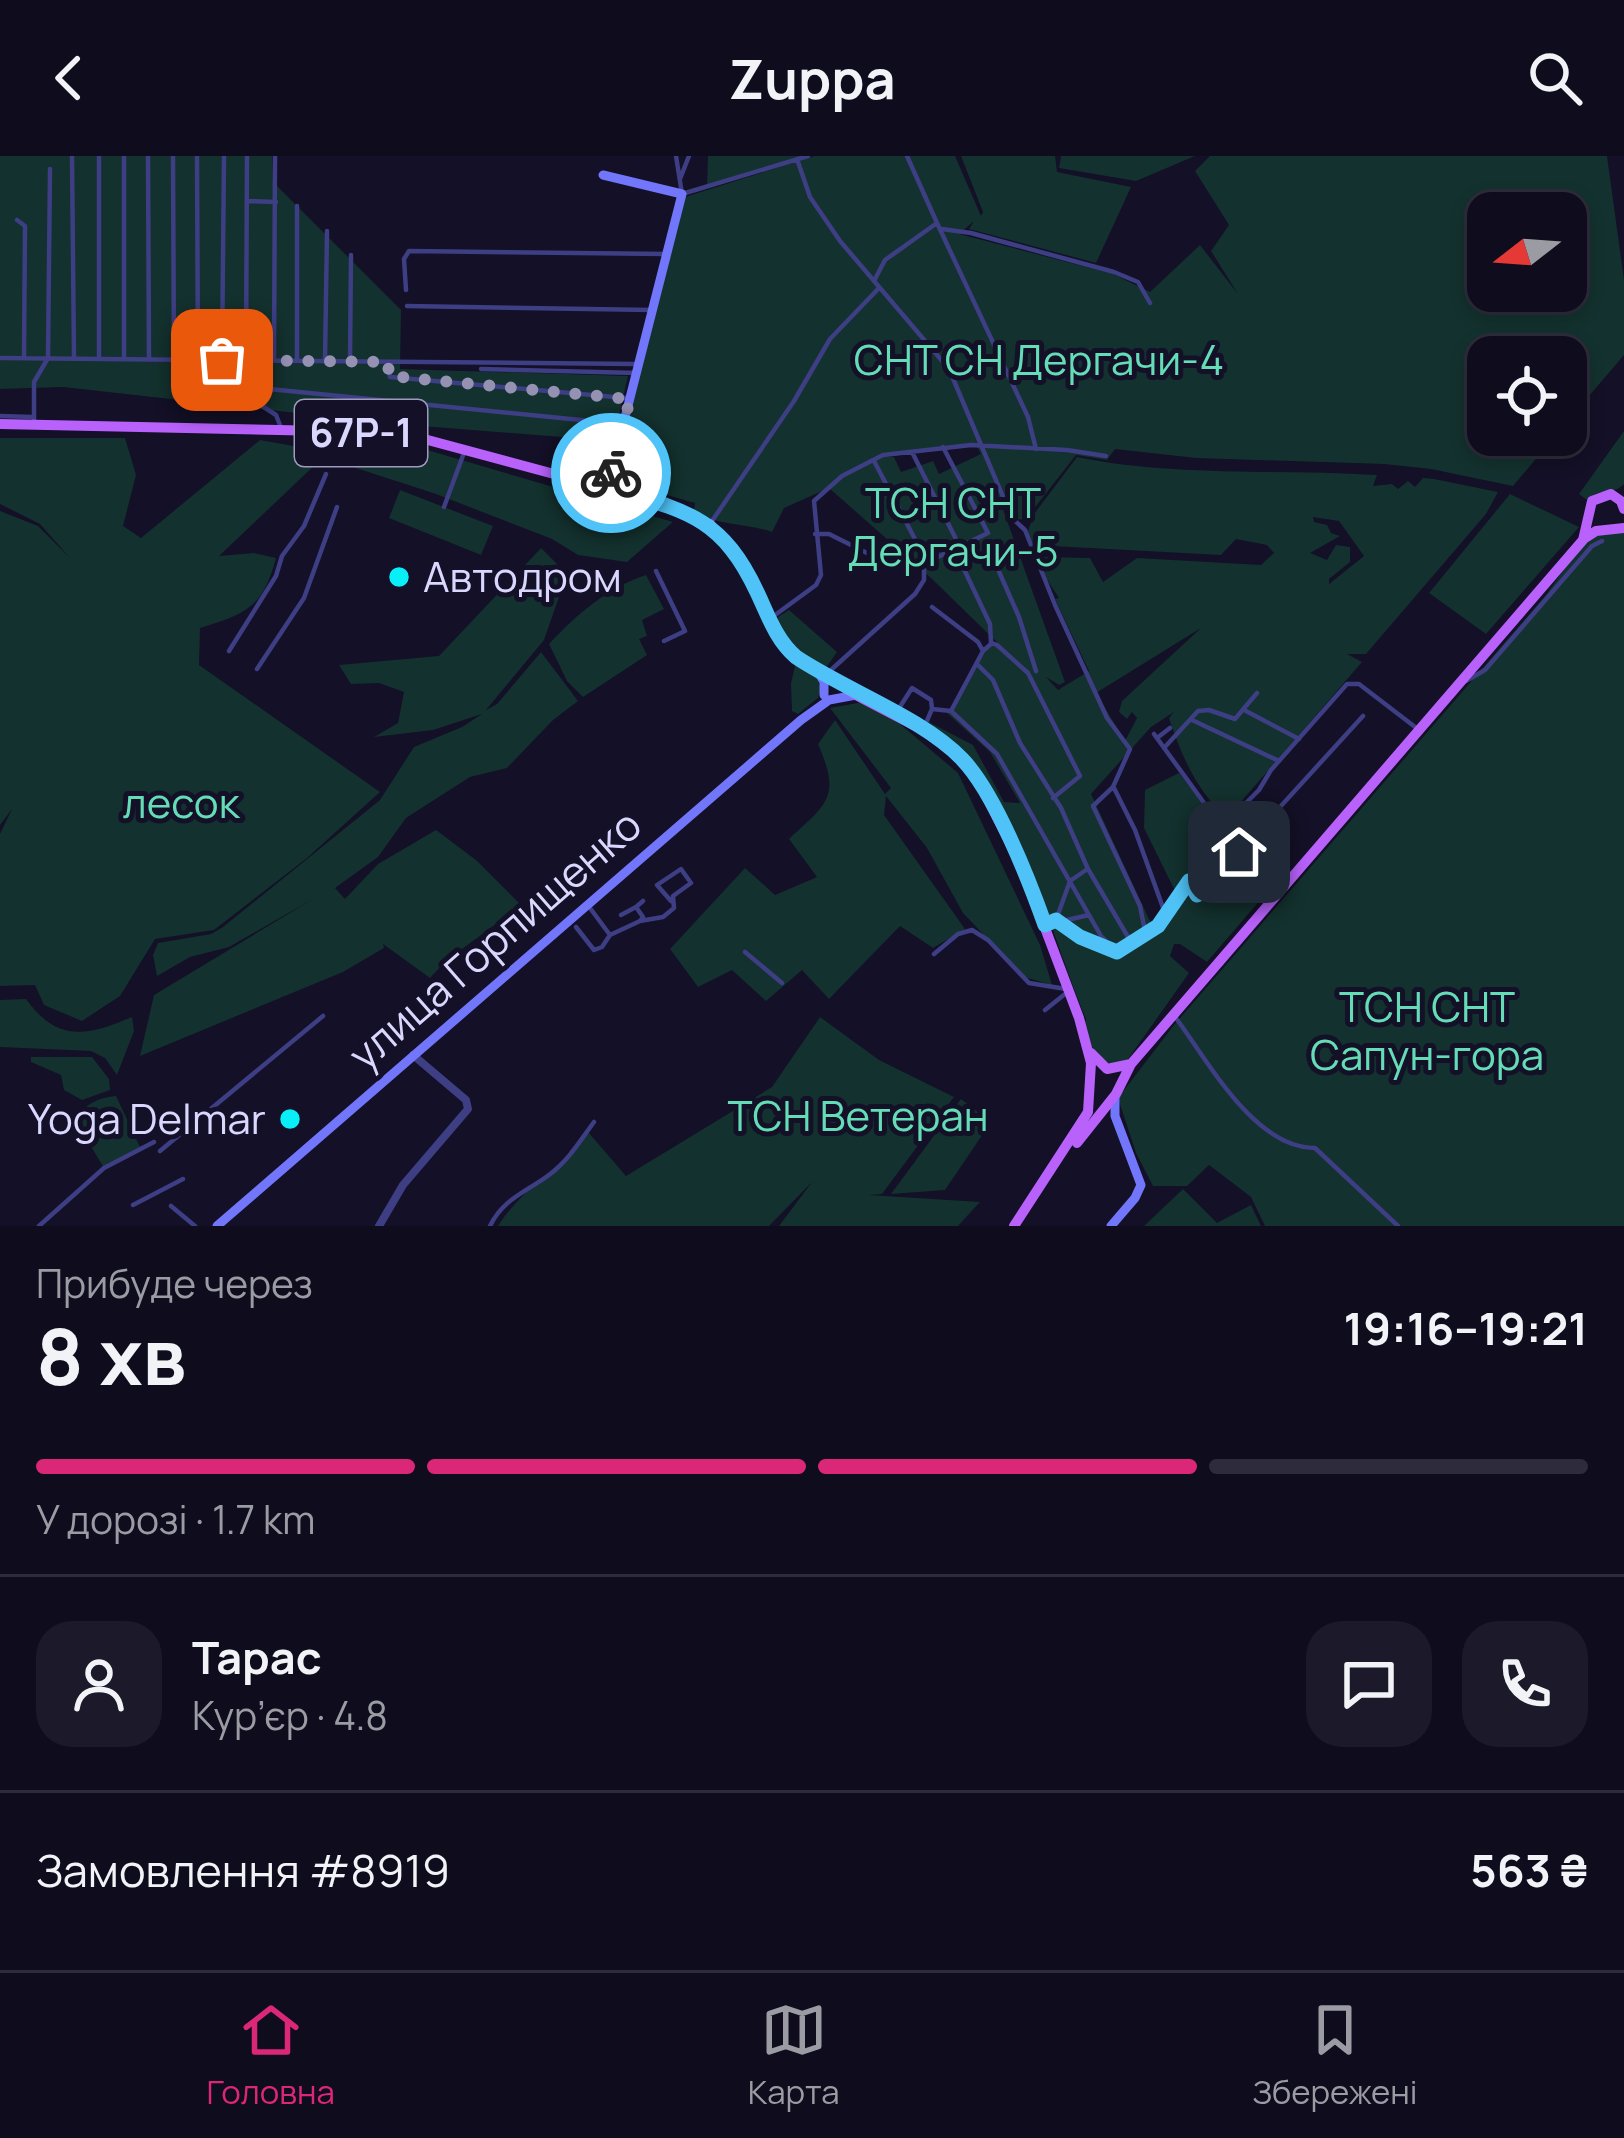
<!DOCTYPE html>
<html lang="uk">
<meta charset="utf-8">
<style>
:root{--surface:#0e0c1d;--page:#1c1a2a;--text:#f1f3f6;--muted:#9b9ba4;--line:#2e2c3b;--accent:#db2777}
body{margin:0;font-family:Manrope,sans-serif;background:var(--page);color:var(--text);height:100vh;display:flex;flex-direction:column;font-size:45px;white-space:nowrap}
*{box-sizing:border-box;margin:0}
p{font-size:39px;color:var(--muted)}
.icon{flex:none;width:66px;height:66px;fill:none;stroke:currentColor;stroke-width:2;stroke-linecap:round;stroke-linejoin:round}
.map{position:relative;height:1070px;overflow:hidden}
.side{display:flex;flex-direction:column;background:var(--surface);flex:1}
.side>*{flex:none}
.needle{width:78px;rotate:253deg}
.tools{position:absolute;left:1467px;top:36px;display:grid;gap:24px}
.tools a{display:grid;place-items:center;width:120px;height:120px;border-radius:24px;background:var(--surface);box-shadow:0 6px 18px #0003,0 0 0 3px var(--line);font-size:60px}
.pin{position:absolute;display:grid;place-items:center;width:102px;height:102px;color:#fff;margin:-51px;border-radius:24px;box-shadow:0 6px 18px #0006}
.courier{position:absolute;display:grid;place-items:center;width:120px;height:120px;margin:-60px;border:9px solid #4fc3f7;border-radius:50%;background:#fff;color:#222;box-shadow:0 3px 15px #0007}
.overview em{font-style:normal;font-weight:700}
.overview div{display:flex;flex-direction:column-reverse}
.overview{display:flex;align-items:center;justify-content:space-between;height:204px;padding:0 36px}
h1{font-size:78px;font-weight:700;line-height:90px}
.bar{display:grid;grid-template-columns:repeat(4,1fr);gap:18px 12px;align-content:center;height:144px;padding:0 36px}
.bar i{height:15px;border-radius:9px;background:var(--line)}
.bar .on{background:var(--accent)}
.bar p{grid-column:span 4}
.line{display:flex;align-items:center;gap:30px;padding:0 36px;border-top:3px solid var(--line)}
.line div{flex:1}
.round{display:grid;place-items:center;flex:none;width:126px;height:126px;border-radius:36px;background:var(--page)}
header{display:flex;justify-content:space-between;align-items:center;height:156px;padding:0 36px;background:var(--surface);font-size:54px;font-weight:700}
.menu{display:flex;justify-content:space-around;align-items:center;height:168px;border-top:3px solid var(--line);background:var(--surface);font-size:33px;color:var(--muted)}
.menu a{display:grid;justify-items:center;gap:6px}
.menu .on{color:var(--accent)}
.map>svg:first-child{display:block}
</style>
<header><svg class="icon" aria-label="back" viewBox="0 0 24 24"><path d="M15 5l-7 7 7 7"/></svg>Zuppa<svg class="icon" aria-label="search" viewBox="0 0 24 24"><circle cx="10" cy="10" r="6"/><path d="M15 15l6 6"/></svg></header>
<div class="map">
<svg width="1624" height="1070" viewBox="0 0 1624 1070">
<rect width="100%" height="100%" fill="#131027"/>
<path fill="#13312e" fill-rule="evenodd" d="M 0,0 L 272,0 L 273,26 L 401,154 L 400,213 L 628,220 L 613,285 L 396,268 L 63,231 L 0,233 Z
M 708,0 L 805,0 L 707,30 Z
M 814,0 L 955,0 L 981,60 L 983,56 L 961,0 L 1055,0 L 1057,16 L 1131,31 L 1096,107 L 969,73 L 974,65 L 959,78 L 1113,118 L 1150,136 L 1200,89 L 1238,138 L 1211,95 L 1229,69 L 1195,15 L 1210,0 L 1607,0 L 1624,124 L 1624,199 L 1566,267 L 1566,201 L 1488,201 L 1488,279 L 1556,279 L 1513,330 L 1431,313 L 1384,308 L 1196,302 L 1115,293 L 1107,304 L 1076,299 L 1025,364 L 1010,362 L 1000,345 L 1065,526 L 1059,529 L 1046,521 L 1058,534 L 1089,515 L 1055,443 L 1059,442 L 1040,413 L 1040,401 L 1090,402 L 1103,426 L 1137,402 L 1261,409 L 1274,397 L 1267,389 L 1236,383 L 1221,399 L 1033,389 L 1027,378 L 1034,358 L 1077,301 C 1174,321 1278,313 1377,319 L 1373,330 L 1392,328 L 1398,333 L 1408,325 L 1415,331 L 1423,322 L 1434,323 L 1498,336 L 1486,358 L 1366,498 L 1347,498 L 1362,506 L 1227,662 C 1197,636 1181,599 1169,562 L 1174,556 L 1151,571 L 1091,638 L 1155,776 L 1116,801 L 1159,777 L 1178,741 L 1144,672 L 1145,634 L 1179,617 L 1222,672 L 1279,722 L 1207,806 L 1180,788 L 1174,788 L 1170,800 L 1189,817 L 1126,906 L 1111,909 C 1096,898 1081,883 1086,863 C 1053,784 1022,662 966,598 C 956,587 940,580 927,572 L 929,566 L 973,589 L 1004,646 L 1020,647 L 990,596 L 947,557 L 985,495 L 993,488 L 1009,498 L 931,422 L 829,332 L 784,352 L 772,376 C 746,367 717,370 694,355 L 695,347 L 611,323 L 682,42 ZM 1488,57 L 1566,57 L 1566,135 L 1488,135 ZM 975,287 L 981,298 L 939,318 L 933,305 L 901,316 L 894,301 L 887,301 ZM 1313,361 L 1339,365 L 1364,400 L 1329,428 L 1329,423 L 1350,406 L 1350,391 L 1336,389 L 1327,404 L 1310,397 L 1340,380 L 1331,377 L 1327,369 L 1314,366 ZM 1201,472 L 1122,545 L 1119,556 L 1127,563 L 1132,556 L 1137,562 L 1125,585 L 1096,537 Z
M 1061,0 L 1195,0 L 1136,25 L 1059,12 Z
M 1624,275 L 1624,328 C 1613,340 1598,331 1587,344 L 1579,338 Z
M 321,281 L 400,286 L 673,366 L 627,406 L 578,399 L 552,383 L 436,338 L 322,301 Z
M 0,282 L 125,282 L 136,319 L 123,370 L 141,382 L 260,284 L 316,294 L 315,309 L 219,400 L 254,397 L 276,402 C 263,451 247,458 200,472 L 199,509 L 380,636 L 307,702 L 214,774 L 155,783 L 120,840 L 82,865 L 44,849 L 35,829 L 0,830 L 0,678 L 12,653 L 0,669 L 0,355 L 38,370 L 70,402 L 40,368 L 0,348 Z
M 400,334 L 493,370 L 481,399 L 389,362 Z
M 1510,338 L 1579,371 L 1486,478 L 1429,437 Z
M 1624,373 L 1624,1070 L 1265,1070 L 1251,1041 L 1209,1009 L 1187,1030 L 1153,1030 L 1136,997 L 1118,942 L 1174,869 L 1546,439 L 1589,378 Z
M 541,392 L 567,418 L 544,484 L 486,554 L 497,548 L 541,496 L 578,545 L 553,564 L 507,612 L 470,621 L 406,662 L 378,701 L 335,732 L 345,743 L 378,708 L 436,674 L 476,704 L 519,747 C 492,776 456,792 430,822 L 383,788 L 384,792 L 343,816 L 140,900 L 154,839 L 313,743 L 229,791 L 190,801 L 157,820 L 153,799 L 158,787 L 211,778 L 223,771 L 380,644 L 414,591 L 462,571 L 482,558 L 433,574 L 374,581 L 398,567 L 404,536 L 379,527 L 351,528 L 339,509 L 439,500 Z
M 646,419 L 664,453 L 642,464 L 647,480 L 639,483 L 647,499 L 583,541 L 567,525 L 549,488 C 577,458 607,432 646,419 Z
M 789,454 L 837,496 L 826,512 L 793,491 L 777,469 L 778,461 Z
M 796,506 L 815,517 L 821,533 L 818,542 L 798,558 L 792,555 L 791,527 Z
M 863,546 L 900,568 L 958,617 L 1040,789 L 1052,829 L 1024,821 L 963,757 L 927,692 L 886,640 L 884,659 L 965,773 L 933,792 L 900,770 L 829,843 L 802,814 L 766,845 L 732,814 L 698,831 L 670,793 L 745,712 L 775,739 L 817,721 L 789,683 C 828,647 841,641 818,588 L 835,564 L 885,638 L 891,632 L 830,552 Z
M 26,843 C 58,887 87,880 132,861 L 134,875 L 117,919 L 105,902 L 91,895 L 0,891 L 0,844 Z
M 820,861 L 879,904 L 954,941 L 882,1038 L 869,1039 L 980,1046 L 958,1070 L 779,1070 L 812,1026 L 769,1070 L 498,1070 C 521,1033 561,1011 589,977 L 626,1020 L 772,931 Z
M 31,901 L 92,901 L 109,923 L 110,934 L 82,944 L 64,934 L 61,919 L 31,906 Z
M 116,940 L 140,991 L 104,1012 L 75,964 C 83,949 99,941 116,940 Z
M 961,943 L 991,966 L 945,1034 L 891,1038 Z
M 1183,1033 L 1217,1067 L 1251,1049 L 1261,1070 L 1144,1070 Z"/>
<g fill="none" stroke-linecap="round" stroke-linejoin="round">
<path stroke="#3d3e84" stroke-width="4.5" d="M 72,0 L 74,202
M 99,0 L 99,202
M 148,0 L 149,203
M 173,0 L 174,203
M 197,0 L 198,204
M 676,0 L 682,38 L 808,0
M 907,0 L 937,67
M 797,3 L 810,41 L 840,85 L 949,213 L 1012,362 L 1025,374 L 1055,449 L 1107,562 L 1130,593 L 1113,631 L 1093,650 L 1140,750 L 1146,780
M 680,23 L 689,0
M 247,45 L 276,46
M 17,64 L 25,70 L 24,202
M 942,73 L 971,77 L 1114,116 L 1138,126 L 1150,147
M 874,125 L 885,104 L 937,67 L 1028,261 L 1036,293
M 406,134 L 404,103 L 409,95 L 666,98
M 407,150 L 652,154
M 0,202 L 636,208
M 124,203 L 124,0
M 222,204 L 224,0
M 246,204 L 247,0
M 274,204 L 275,0
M 297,204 L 297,50
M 325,205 L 327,75
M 350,205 L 351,99
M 388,206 L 390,221 L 626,242
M 481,213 L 637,217
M 0,260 L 33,261
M 34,267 L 34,226 L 48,202 L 50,13
M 282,274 L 276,259 L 259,248 L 259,232 L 601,266
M 912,296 L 960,391
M 874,305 L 927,406
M 444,351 L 465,294
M 712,365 L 794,245 L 830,183 L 879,132
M 815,378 L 829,378 L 875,401 L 915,412 L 988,377 L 943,291
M 990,395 L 1019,461 L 1036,515
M 962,409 L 990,468 L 991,487
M 656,415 L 685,475 L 664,485
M 771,462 L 816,429 L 821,419 L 814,345 L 842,320 L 883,299 L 971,289 L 1067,294 L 1106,300
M 229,495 L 276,420 L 282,400 L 304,370 L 326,318
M 983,495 L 992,487 L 997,489 L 1028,517 L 1080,620 L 1053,642
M 978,509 L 993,524 L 1020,587 L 1061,652 L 1088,713 L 1131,786
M 257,513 L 304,442 L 337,351
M 832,513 L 915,438 L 924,424 L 924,407
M 1466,525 L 1485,514 L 1592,390 L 1602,385
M 932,553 L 951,555 L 983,495 L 978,486 L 932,451
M 951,555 L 997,598 L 1101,780 L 1117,796 L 1158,770 L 1189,725 L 1197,739 L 1228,714 L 1239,696 L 1363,560
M 1246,555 L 1299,583
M 896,557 L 912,532 L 931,544 L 932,553 L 923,574
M 1192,564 L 1279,605
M 1154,578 L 1207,651 L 1290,725
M 1157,582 L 1170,572
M 1164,592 L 1198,555 L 1209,554 L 1235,563 L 1257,537
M 1114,632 L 1135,674 L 1166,760
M 1225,668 L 1259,634 L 1271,614 L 1347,528 L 1359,528 L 1419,574
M 1086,714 L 1070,725 L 1056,764 L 1080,781 L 1108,792
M 621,759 L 636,751
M 640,765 L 663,761 L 674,752 L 673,740 L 691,727 L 681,713 L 657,729 L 671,745
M 1045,769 L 1089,759
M 576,771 L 594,794 L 602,791 L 610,779 L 587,748
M 610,779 L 640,765 L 643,761 L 636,751 L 643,745
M 745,796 L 782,827
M 934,798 L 958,778 L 972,774 L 988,784 L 1029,827 L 1066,833
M 1045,854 L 1065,838
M 1176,862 C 1209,907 1255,992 1315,992 L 1398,1070
M 160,995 L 323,860
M 133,1049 L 183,1023
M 171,1050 L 195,1070
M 39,1070 L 104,1012 L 154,986
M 490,1070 C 503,1043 526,1036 549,1019 C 568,1005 580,985 594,966"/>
<path stroke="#3d3e84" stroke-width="8" d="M 379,1070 L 403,1029 L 468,953 L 466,944 L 413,899"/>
<path stroke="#7176fb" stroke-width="9" d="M 603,19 L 682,38 L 607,332
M 817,514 L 824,526 L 824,539
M 217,1070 L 801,564 L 829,544 L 856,539
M 1111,1070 L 1135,1042 L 1141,1029 L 1115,960 L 1115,941"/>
<path stroke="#b861fb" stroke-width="10" d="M 0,268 L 326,275 L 424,283 L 662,347 L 710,368 L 744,411 L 788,494 L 856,539 L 923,574 L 963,604 L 978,624 L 1022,711 L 1079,862 L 1091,907 L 1088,956 L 1014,1070
M 1585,382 L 1596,375 L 1624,372
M 1091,897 L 1107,913 L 1131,908
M 1077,987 L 1116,938 L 1131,908 L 1583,384 L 1592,345 L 1611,338 L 1621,345 L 1624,353"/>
</g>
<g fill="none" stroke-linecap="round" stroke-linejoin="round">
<path stroke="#9491b3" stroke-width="12" stroke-dasharray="0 21.6" d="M 222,204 L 388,206 L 389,220 L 630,243 L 611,317"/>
<path stroke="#4fc3f7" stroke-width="15" d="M 611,317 L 608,332 C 683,354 721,359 757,436 C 768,459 776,484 796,501 C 845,534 923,562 962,603 C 995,637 1029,724 1045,769 L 1056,764 L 1080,781 L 1117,796 L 1158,770 L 1189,725 L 1197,739 L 1228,713 L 1239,696"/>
</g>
<g fill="#09eff8" stroke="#131027" stroke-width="4.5">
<circle cx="399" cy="421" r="12"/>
<circle cx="290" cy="963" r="12"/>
</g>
<g text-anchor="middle" stroke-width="10" stroke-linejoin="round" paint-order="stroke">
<rect fill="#131027" stroke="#9e9bbe" stroke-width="3" x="295" y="244" width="132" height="66" rx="9"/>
<g font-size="39" font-weight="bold" fill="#d9d7fe">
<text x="361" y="291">67Р-1</text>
</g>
<g font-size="42" fill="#64ddb7" stroke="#131027">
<text x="1039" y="219">СНТ СН Дергачи-4</text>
<text x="953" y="362">ТСН СНТ<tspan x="953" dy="48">Дергачи-5</tspan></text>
<text x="181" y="662">лесок</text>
<text x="1427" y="866">ТСН СНТ<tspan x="1427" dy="48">Сапун-гора</tspan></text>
<text x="858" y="975">ТСН Ветеран</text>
</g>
<g font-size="42" fill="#d9d7fe" stroke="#131027" text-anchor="start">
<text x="423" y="436">Автодром</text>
<text x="266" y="978" text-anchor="end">Yoga Delmar</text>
</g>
<g font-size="42" fill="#d9d7fe" stroke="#131027">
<text transform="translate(495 784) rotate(-41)" y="15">улица Горпищенко</text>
</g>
</g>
</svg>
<div class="tools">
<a><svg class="needle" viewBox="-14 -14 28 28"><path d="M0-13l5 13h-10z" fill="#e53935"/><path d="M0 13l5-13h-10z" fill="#9b9ba4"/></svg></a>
<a><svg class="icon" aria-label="locate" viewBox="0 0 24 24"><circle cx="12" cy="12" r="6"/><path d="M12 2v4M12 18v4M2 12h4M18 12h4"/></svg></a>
</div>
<div class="pin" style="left:222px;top:204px;background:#ea580c"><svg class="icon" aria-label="bag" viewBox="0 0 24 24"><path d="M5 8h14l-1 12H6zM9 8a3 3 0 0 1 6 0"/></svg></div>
<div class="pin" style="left:1239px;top:696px;background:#1f2937"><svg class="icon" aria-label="home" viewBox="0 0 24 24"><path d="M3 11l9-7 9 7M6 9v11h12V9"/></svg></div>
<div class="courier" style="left:611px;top:317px"><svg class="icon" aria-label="bike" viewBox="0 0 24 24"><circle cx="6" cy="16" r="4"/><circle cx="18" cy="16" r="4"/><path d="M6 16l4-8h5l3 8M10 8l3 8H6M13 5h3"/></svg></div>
</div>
<section class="side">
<div class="overview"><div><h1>8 хв</h1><p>Прибуде через</p></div><em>19:16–19:21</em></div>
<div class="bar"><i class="on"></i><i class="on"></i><i class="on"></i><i></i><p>У дорозі · 1.7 km</p></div>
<div class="line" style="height:216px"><a class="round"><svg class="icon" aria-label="person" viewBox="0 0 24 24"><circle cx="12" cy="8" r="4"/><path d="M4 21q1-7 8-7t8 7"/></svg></a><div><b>Тарас</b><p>Кур’єр · 4.8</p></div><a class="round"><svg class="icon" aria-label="chat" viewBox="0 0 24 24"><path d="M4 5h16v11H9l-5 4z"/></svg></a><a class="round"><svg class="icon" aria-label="phone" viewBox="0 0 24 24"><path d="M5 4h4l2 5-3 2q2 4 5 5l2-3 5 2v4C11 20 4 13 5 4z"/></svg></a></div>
<div class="line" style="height:156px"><div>Замовлення #8919</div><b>563 ₴</b></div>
</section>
<nav class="menu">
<a class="on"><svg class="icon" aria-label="home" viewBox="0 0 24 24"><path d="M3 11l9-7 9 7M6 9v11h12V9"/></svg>Головна</a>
<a><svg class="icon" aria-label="map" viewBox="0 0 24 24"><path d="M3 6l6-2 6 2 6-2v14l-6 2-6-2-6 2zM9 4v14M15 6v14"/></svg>Карта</a>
<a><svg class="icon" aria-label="saved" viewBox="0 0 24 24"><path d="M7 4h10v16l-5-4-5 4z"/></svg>Збережені</a>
</nav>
